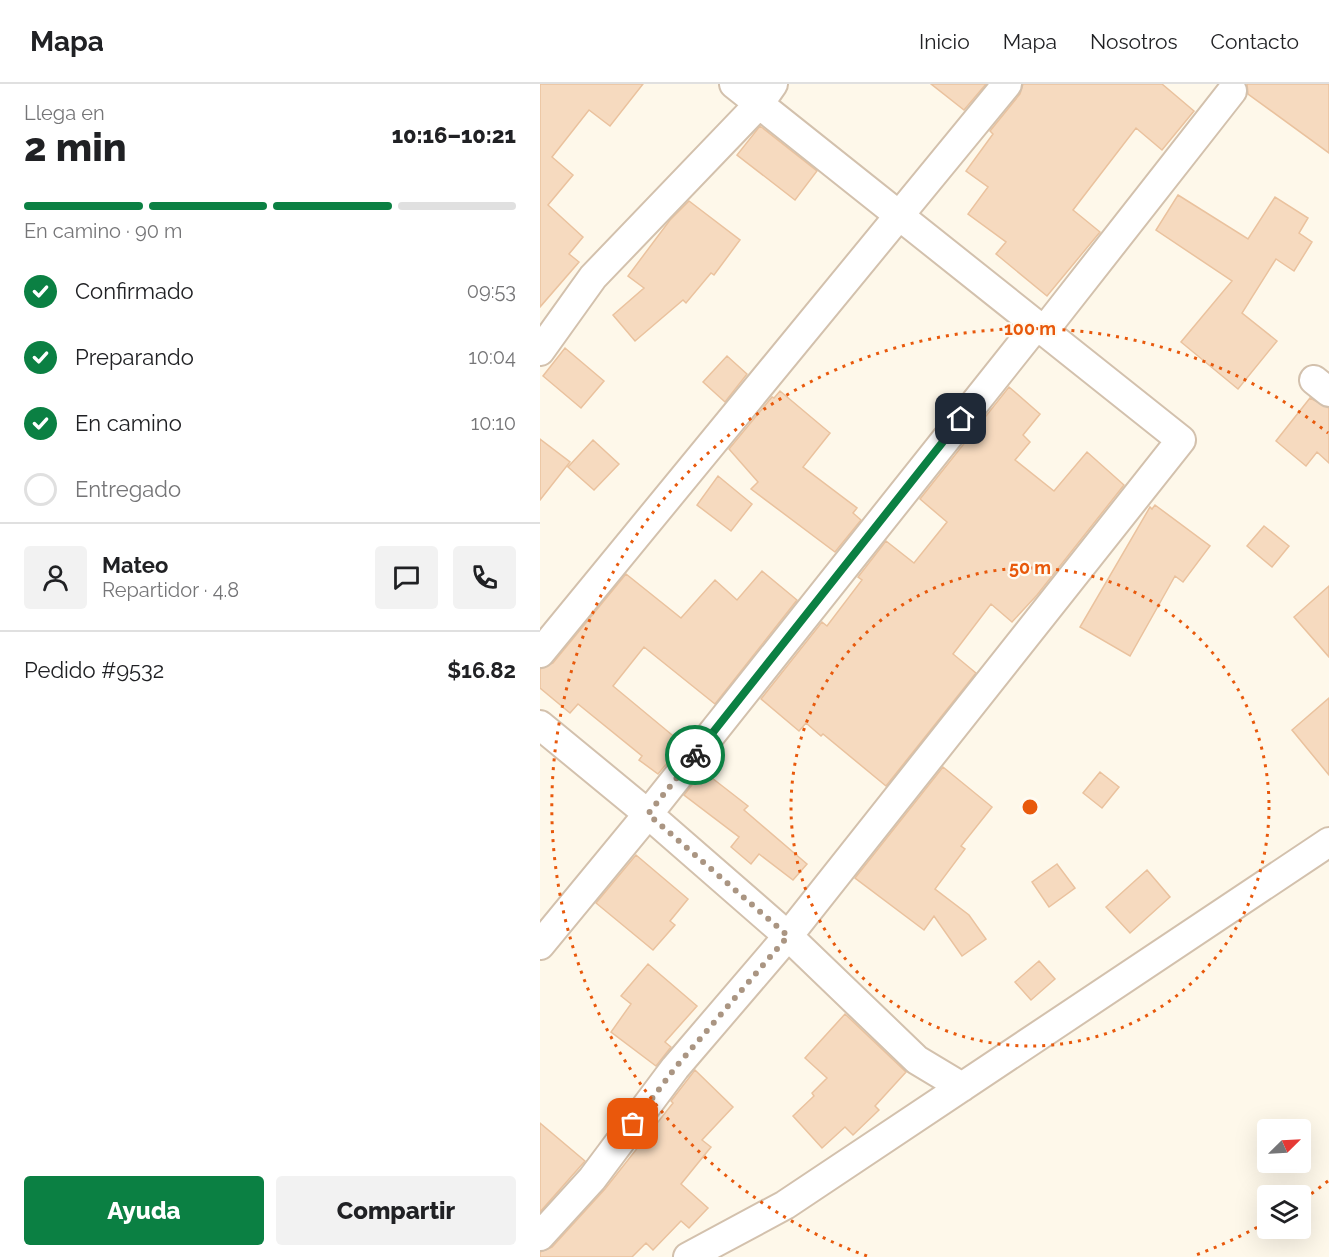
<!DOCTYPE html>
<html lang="es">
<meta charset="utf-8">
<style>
:root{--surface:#fff;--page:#f2f2f2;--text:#202124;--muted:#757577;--line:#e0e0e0;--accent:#0b8043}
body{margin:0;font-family:Raleway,sans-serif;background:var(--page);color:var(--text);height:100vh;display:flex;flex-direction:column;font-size:22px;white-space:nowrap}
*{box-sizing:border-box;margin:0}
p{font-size:20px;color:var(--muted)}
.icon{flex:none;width:33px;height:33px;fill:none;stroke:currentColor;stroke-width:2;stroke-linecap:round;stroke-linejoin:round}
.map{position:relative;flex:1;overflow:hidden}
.drawer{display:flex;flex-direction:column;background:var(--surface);width:540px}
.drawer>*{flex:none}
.needle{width:39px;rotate:66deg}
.tools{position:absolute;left:717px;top:1035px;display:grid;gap:12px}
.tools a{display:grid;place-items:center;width:54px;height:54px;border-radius:6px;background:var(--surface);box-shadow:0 6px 24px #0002;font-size:30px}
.pin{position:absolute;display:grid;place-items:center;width:51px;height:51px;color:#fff;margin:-26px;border-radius:12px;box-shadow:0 3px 9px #0006}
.courier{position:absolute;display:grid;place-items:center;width:60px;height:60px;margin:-30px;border:4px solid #0b8043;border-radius:50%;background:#fff;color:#222;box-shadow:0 2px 8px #0007}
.summary em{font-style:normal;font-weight:800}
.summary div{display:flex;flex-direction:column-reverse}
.summary{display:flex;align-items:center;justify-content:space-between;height:102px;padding:0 24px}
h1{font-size:39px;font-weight:800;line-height:45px}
.bar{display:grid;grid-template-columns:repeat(4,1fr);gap:9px 6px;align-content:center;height:72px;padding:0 24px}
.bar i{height:8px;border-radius:4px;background:var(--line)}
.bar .on{background:var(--accent)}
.bar p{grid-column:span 4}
.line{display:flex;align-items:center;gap:15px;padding:0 24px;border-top:2px solid var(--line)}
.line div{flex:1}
.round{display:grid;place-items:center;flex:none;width:63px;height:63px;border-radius:6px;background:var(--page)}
ol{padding:0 24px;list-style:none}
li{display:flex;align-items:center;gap:18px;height:66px}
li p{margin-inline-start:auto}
li .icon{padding:6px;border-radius:50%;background:var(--accent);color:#fff;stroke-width:4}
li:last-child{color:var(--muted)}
li i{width:33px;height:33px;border:3px solid var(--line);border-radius:50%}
.primary-button{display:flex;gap:12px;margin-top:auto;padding:12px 24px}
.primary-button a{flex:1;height:69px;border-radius:6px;background:var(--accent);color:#fff;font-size:24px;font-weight:800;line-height:69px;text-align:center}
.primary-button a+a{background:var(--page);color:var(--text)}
header{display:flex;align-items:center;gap:36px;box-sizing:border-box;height:84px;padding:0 30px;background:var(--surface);border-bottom:2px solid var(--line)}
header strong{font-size:28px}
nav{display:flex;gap:33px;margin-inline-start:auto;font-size:21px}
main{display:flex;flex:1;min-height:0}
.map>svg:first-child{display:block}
</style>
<header>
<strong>Mapa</strong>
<nav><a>Inicio</a><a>Mapa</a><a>Nosotros</a><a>Contacto</a></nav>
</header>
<main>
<section class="drawer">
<div class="summary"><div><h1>2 min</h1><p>Llega en</p></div><em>10:16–10:21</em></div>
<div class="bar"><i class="on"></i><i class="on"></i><i class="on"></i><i></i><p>En camino · 90 m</p></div>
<ol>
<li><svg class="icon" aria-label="check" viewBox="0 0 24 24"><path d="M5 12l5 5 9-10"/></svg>Confirmado<p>09:53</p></li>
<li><svg class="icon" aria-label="check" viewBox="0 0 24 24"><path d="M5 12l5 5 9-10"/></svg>Preparando<p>10:04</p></li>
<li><svg class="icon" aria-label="check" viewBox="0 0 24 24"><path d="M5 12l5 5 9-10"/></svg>En camino<p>10:10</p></li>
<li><i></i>Entregado</li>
</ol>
<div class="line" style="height:108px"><a class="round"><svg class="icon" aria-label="person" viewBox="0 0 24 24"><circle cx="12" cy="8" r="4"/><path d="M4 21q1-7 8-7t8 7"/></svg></a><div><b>Mateo</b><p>Repartidor · 4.8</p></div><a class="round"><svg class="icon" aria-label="chat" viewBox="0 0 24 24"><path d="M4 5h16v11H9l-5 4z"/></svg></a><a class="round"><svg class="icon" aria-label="phone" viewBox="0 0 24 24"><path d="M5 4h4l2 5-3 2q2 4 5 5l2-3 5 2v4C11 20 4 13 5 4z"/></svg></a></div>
<div class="line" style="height:78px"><div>Pedido #9532</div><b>$16.82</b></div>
<div class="primary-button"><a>Ayuda</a><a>Compartir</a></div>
</section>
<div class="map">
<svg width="789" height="1173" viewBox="0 0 789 1173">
<rect width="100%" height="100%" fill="#fef8ea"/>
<path fill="#f6dabf" stroke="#eac29e" stroke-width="1.5" d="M 0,0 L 103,0 L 70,42 L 49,26 L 12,73 L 33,91 L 8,121 L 43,153 L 29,170 L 39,178 L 0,223 Z
M 391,0 L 446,0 L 424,26 Z
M 483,0 L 622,0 L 654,27 L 622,66 L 596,44 L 533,126 L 560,148 L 507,212 L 456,170 L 466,158 L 428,130 L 448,103 L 426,87 L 453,50 L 450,47 L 480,10 Z
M 707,0 L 789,0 L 789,69 L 708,10 Z
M 220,42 L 277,87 L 255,116 L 197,71 Z
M 638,111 L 708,155 L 735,113 L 768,134 L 759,149 L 772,158 L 754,187 L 736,175 L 702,229 L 737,257 L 698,305 L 641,258 L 692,197 L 616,146 Z
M 149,117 L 200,156 L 174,191 L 171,189 L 146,219 L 143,216 L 95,257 L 73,231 L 104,204 L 88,192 L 130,136 Z
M 25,264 L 64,297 L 41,324 L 3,292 Z
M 187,272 L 207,290 L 185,318 L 163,298 Z
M 469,303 L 500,330 L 483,351 L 490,358 L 475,376 L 514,407 L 547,368 L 584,401 L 497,511 L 472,538 L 451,520 L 413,570 L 436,589 L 346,702 L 283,650 L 281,652 L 266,639 L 259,647 L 221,615 L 282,538 L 287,542 L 322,496 L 318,493 L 346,457 L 374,479 L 407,438 L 380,415 Z
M 240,307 L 290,349 L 263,383 L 317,424 L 313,429 L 321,436 L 295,468 L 211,405 L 218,398 L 189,365 L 232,313 L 234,314 Z
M 770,314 L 789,324 L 789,379 L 777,368 L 766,382 L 736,357 Z
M 0,355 L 30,378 L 0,416 Z
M 53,356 L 79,380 L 54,406 L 28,383 Z
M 178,392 L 212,420 L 191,447 L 157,421 Z
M 615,421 L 670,462 L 643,498 L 635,492 L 590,572 L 540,543 L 610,423 L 612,425 Z
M 724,442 L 749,462 L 732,483 L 707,462 Z
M 222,487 L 257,516 L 175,620 L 104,563 L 73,602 L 143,660 L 118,690 L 99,676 L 102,672 L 38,620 L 30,629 L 0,604 L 0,585 L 13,579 L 86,490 L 141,534 L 175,496 L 197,516 Z
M 789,502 L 789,573 L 754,533 Z
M 789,614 L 789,691 L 752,646 Z
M 403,683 L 452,723 L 421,762 L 425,765 L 395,805 L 429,831 L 446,855 L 422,872 L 394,832 L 384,846 L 315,794 Z
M 163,687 L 208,722 L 204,726 L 267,780 L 253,796 L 219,770 L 211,780 L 191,763 L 199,753 L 144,711 Z
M 560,688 L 579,703 L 562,724 L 543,709 Z
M 96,771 L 148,815 L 130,837 L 135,841 L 113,866 L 56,819 Z
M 517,780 L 535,804 L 509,823 L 492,798 Z
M 607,786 L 630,813 L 590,849 L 566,823 Z
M 499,877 L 515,895 L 491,916 L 475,898 Z
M 108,880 L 157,922 L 125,958 L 131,963 L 116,982 L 71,948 L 91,920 L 81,912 Z
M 305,930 L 366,988 L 335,1022 L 339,1026 L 313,1051 L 305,1043 L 282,1064 L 253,1032 L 274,1012 L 272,1009 L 287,994 L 265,974 Z
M 155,986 L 193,1023 L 162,1056 L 171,1063 L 141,1100 L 168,1124 L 149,1144 L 141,1137 L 113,1166 L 106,1159 L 92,1173 L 0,1173 L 0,1168 L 12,1163 L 65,1105 L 133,1019 L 131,1017 Z
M 0,1039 L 45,1077 L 0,1128 Z"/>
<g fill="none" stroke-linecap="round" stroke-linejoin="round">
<defs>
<path id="street" d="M 503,248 L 692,7
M 0,267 L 53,193 L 219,20 L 233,0
M 774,296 L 789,308
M 0,569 L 467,0
M 0,641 L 108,730 L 248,852 L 377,976 L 422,1003
M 0,861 L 108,730 L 496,242
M 0,1152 L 52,1095 L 135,984 L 248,852 L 641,356 L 194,0
M 148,1173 L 245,1121 L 789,758"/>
</defs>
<use href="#street" stroke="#d3c1ad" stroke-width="32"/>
<use href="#street" stroke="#fff" stroke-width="28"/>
</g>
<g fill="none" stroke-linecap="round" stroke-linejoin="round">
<path stroke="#aa9582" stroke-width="6" stroke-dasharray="0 10.8" d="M 93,1040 L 135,984 L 248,852 L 108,730 L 155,671"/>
<path stroke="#0b8043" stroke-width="8" d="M 155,671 L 421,335"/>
</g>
<g fill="none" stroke="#e8590c" stroke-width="3" stroke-dasharray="3 6">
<circle cx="490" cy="723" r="239"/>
<path d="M788 1097A478 478 0 0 1 761 1117M725 1139A478 478 0 0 1 653 1172M327 1172A478 478 0 1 1 788 349"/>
</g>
<circle cx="490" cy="723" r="9" fill="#e8590c" stroke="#fffbf2" stroke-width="3"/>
<g font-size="18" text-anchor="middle" font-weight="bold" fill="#e8590c" stroke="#fffbf2" stroke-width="4.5" stroke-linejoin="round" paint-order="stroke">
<text x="490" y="251">100 m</text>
<text x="490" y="490">50 m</text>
</g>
</svg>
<div class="tools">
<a><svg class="needle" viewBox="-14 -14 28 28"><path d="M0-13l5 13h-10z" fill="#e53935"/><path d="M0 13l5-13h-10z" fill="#757577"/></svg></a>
<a><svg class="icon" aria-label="layers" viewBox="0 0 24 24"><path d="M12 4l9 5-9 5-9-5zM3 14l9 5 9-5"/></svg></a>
</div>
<div class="pin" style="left:93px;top:1040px;background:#ea580c"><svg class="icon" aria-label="bag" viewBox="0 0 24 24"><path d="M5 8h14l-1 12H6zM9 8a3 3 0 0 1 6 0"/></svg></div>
<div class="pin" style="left:421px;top:335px;background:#1f2937"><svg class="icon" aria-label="home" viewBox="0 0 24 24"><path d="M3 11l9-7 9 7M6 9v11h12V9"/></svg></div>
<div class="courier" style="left:155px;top:671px"><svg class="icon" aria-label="bike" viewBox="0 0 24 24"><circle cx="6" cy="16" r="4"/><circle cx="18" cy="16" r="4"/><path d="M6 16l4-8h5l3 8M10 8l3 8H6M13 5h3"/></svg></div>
</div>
</main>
